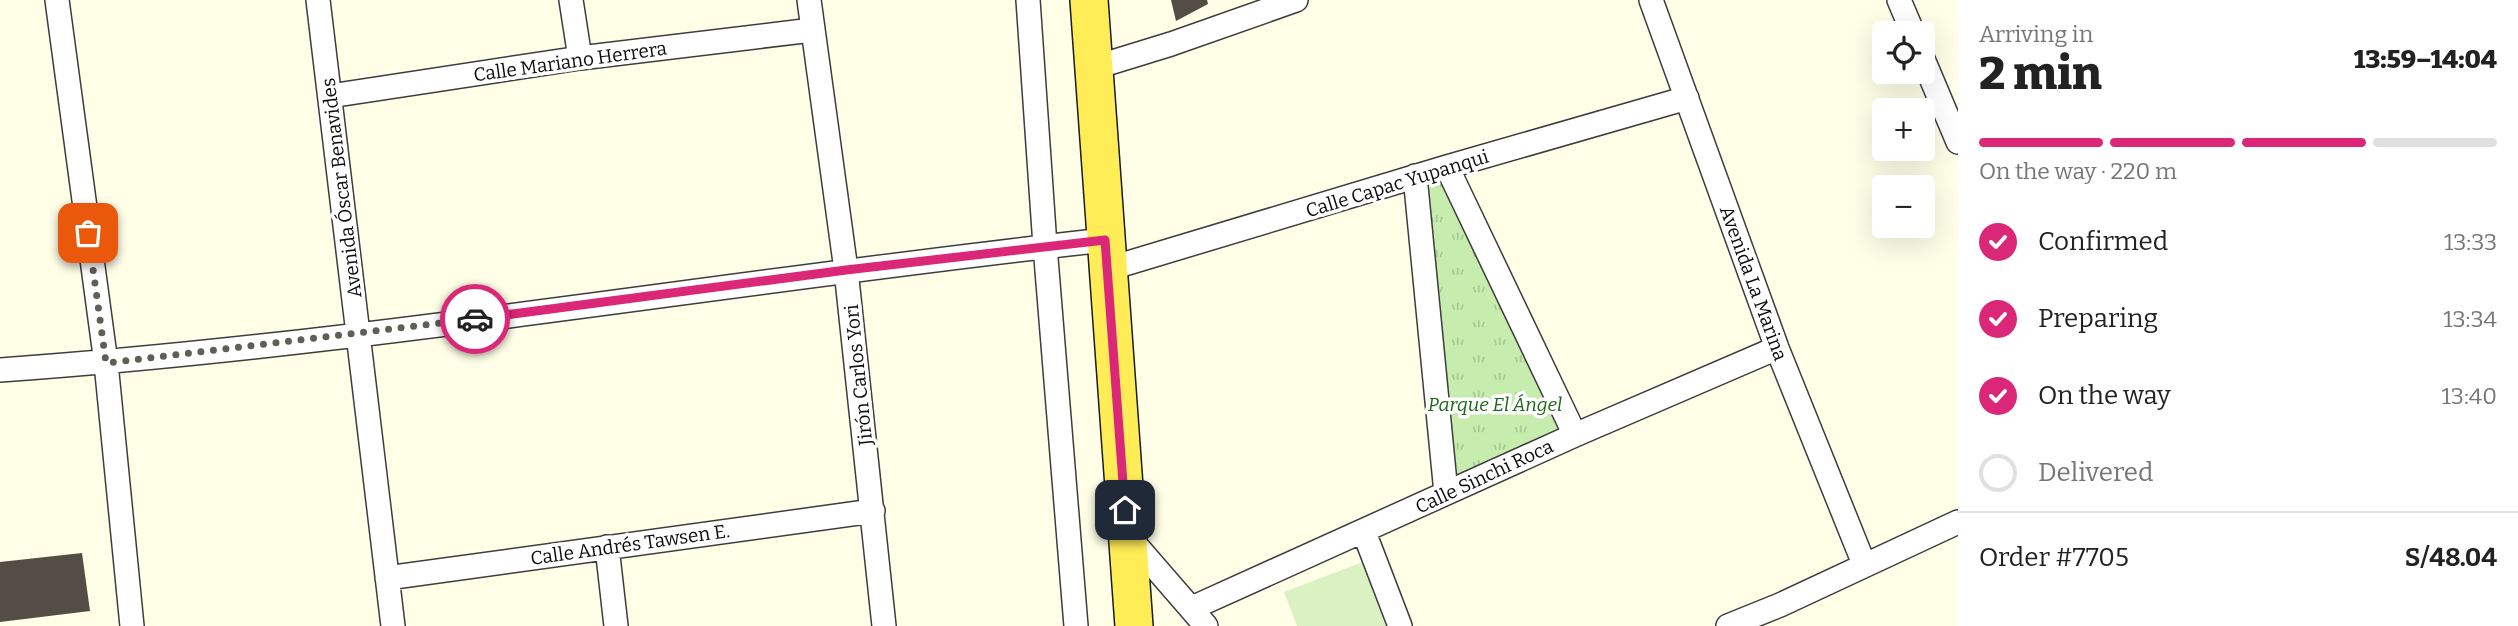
<!DOCTYPE html>
<meta charset="utf-8">
<style>
:root{--surface:#fff;--page:#f2f2f2;--text:#222;--muted:#767676;--line:#e0e0e0;--accent:#db2777}
body{margin:0;font-family:Bitter,serif;background:var(--page);color:var(--text);height:100vh;display:flex;flex-direction:column;font-size:26px;white-space:nowrap}
*{box-sizing:border-box;margin:0}
p{font-size:23px;color:var(--muted)}
.icon{flex:none;width:38px;height:38px;fill:none;stroke:currentColor;stroke-width:2;stroke-linecap:round;stroke-linejoin:round}
.map{position:relative;flex:1;overflow:hidden}
.panel{display:flex;flex-direction:column;background:var(--surface);width:560px}
.panel>*{flex:none}
.fabs{position:absolute;left:1872px;top:21px;display:grid;gap:14px}
.fabs a{display:grid;place-items:center;width:63px;height:63px;border-radius:7px;background:var(--surface);box-shadow:0 7px 28px #0002;font-size:35px}
.pin{position:absolute;display:grid;place-items:center;width:60px;height:60px;color:#fff;margin:-30px;border-radius:14px;box-shadow:0 4px 10px #0006}
.courier{position:absolute;display:grid;place-items:center;width:70px;height:70px;margin:-35px;border:5px solid #db2777;border-radius:50%;background:#fff;color:#222;box-shadow:0 2px 9px #0007}
.summary em{font-style:normal;font-weight:800}
.summary div{display:flex;flex-direction:column-reverse}
.summary{display:flex;align-items:center;justify-content:space-between;height:119px;padding:0 21px}
h1{font-size:46px;font-weight:800;line-height:52px}
.bar{display:grid;grid-template-columns:repeat(4,1fr);gap:10px 7px;align-content:center;height:84px;padding:0 21px}
.bar i{height:9px;border-radius:5px;background:var(--line)}
.bar .current{background:var(--accent)}
.bar p{grid-column:span 4}
.line{display:flex;align-items:center;gap:18px;padding:0 21px;border-top:2px solid var(--line)}
.line div{flex:1}
ol{padding:0 21px;list-style:none}
li{display:flex;align-items:center;gap:21px;height:77px}
li p{margin-inline-start:auto}
li .icon{padding:7px;border-radius:50%;background:var(--accent);color:#fff;stroke-width:4}
li:last-child{color:var(--muted)}
li i{width:38px;height:38px;border:4px solid var(--line);border-radius:50%}
main{display:flex;flex:1;min-height:0}
.map>svg:first-child{display:block}
</style>
<main>
<div class="map">
<svg width="1958" height="626" viewBox="0 0 1958 626">
<defs>
<pattern id="grass-tufts" width="24" height="20" patternUnits="userSpaceOnUse" patternTransform="scale(1.75)"><rect width="24" height="20" fill="#c6ecae"/><path d="M3 7l-1-3M5 7V3M7 7l1-3M15 17l-1-3M17 17v-4M19 17l1-3" fill="none" stroke="#a9c994"/></pattern>
</defs>
<rect width="100%" height="100%" fill="#fffee7"/>
<path fill="url(#grass-tufts)" d="M 1447,181 L 1562,432 L 1452,480 L 1425,189 Z"/>
<path fill="#daf2c1" d="M 1363,562 L 1386,626 L 1297,626 L 1284,592 Z"/>
<path fill="#544d46" d="M 1171,0 L 1207,0 L 1208,4 L 1176,21 Z
M 82,553 L 90,611 L 0,622 L 0,562 Z"/>
<g fill="none" stroke-linecap="round" stroke-linejoin="round">
<defs>
<path id="street" d="M 57,0 L 106,363 L 132,626
M 318,0 L 393,626
M 571,0 L 580,58
M 809,0 L 846,270 L 884,626
M 1028,0 L 1045,246 L 1076,626
M 1651,0 L 1777,348 L 1864,564
M 1899,0 L 1913,33
M 1923,59 L 1958,142
M 1093,68 L 1171,44 L 1296,0
M 330,96 L 580,58 L 812,30
M 1447,167 L 1575,435
M 1415,176 L 1446,493
M 1108,269 L 1447,167 L 1687,98
M 0,370 C 370,344 737,280 1105,240
M 1364,532 L 1400,626
M 1128,536 L 1206,626
M 607,547 L 616,626
M 387,578 L 873,511
M 1192,608 L 1575,435 L 1777,348
M 1728,626 L 1780,605 L 1958,522"/>
<path id="primary" d="M 1089,0 L 1134,626"/>
</defs>
<use href="#street" stroke="#3d3d3d" stroke-width="26"/>
<use href="#primary" stroke="#1b1b1b" stroke-width="40"/>
<use href="#street" stroke="#fff" stroke-width="23"/>
<use href="#primary" stroke="#ffed57" stroke-width="37"/>
</g>
<g fill="none" stroke-linecap="round" stroke-linejoin="round">
<path stroke="#605f57" stroke-width="7" stroke-dasharray="0 12.6" d="M 88,233 L 106,363 L 475,319"/>
<path stroke="#db2777" stroke-width="9" d="M 475,319 L 846,270 L 1105,240 L 1125,510"/>
</g>
<g text-anchor="middle" stroke-width="7" stroke-linejoin="round" paint-order="stroke">
<g font-size="19" fill="#0a0a0a" stroke="#fff">
<text transform="translate(570 61) rotate(-8)" y="7">Calle Mariano Herrera</text>
<text transform="translate(1397 183) rotate(-17)" y="7">Calle Capac Yupanqui</text>
<text transform="translate(341 188) rotate(-97)" y="7">Avenida Óscar Benavides</text>
<text transform="translate(1754 283) rotate(70)" y="7">Avenida La Marina</text>
<text transform="translate(858 375) rotate(-96)" y="7">Jirón Carlos Yori</text>
<text transform="translate(1484 476) rotate(-25)" y="7">Calle Sinchi Roca</text>
<text transform="translate(630 544) rotate(-8)" y="7">Calle Andrés Tawsen E.</text>
</g>
<g font-size="19" font-style="italic" fill="#1c6617" stroke="#fff">
<text x="1495" y="411">Parque El Ángel</text>
</g>
</g>
</svg>
<div class="fabs">
<a><svg class="icon" aria-label="locate" viewBox="0 0 24 24"><circle cx="12" cy="12" r="6"/><path d="M12 2v4M12 18v4M2 12h4M18 12h4"/></svg></a>
<a>+</a>
<a>−</a>
</div>
<div class="pin" style="left:88px;top:233px;background:#ea580c"><svg class="icon" aria-label="bag" viewBox="0 0 24 24"><path d="M5 8h14l-1 12H6zM9 8a3 3 0 0 1 6 0"/></svg></div>
<div class="pin" style="left:1125px;top:510px;background:#1f2937"><svg class="icon" aria-label="home" viewBox="0 0 24 24"><path d="M3 11l9-7 9 7M6 9v11h12V9"/></svg></div>
<div class="courier" style="left:475px;top:319px"><svg class="icon" aria-label="car" viewBox="0 0 24 24"><path d="M5 17H2v-5l4-1 3-4h7l3 4 3 1v5h-3M9 17h6M6 11h13"/><circle cx="7" cy="17" r="2"/><circle cx="17" cy="17" r="2"/></svg></div>
</div>
<section class="panel">
<div class="summary"><div><h1>2 min</h1><p>Arriving in</p></div><em>13:59–14:04</em></div>
<div class="bar"><i class="current"></i><i class="current"></i><i class="current"></i><i></i><p>On the way · 220 m</p></div>
<ol>
<li><svg class="icon" aria-label="check" viewBox="0 0 24 24"><path d="M5 12l5 5 9-10"/></svg>Confirmed<p>13:33</p></li>
<li><svg class="icon" aria-label="check" viewBox="0 0 24 24"><path d="M5 12l5 5 9-10"/></svg>Preparing<p>13:34</p></li>
<li><svg class="icon" aria-label="check" viewBox="0 0 24 24"><path d="M5 12l5 5 9-10"/></svg>On the way<p>13:40</p></li>
<li><i></i>Delivered</li>
</ol>
<div class="line" style="height:91px"><div>Order #7705</div><b>S/48.04</b></div>
</section>
</main>
